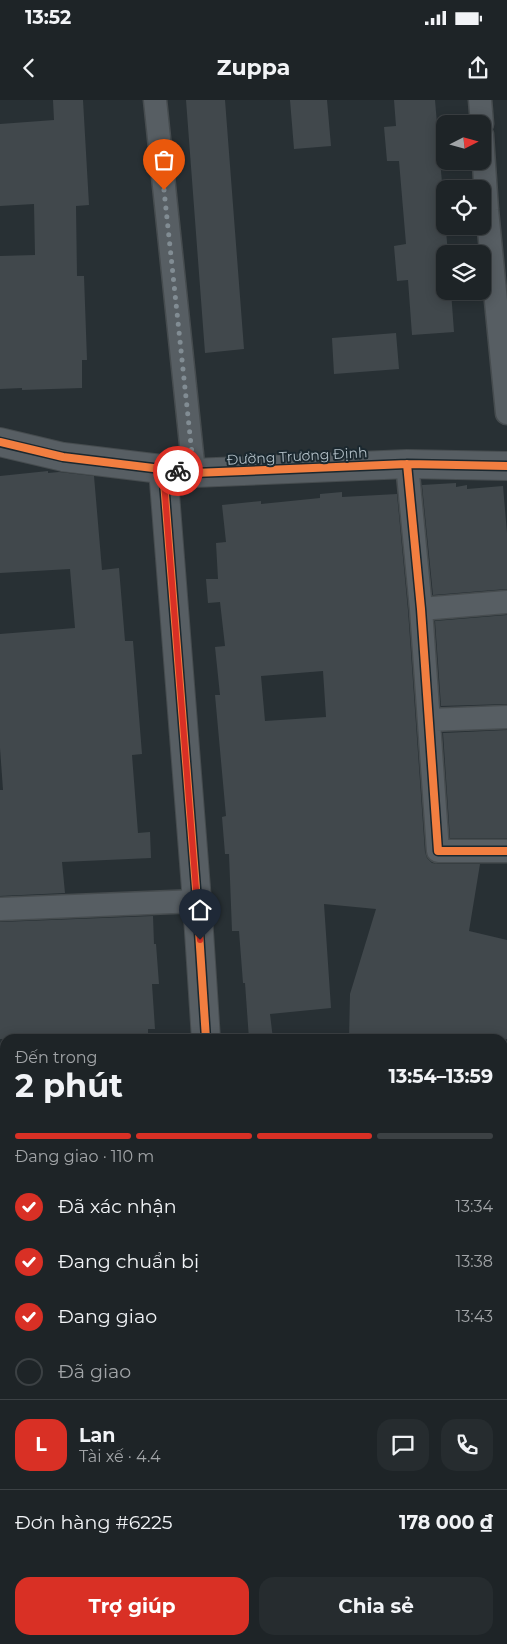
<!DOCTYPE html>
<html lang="vi">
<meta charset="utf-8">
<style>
:root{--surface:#1e2427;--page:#262c2f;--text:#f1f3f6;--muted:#a1a4a7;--line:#3c4144;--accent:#d93025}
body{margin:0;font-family:Montserrat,sans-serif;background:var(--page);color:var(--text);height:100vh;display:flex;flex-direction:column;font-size:19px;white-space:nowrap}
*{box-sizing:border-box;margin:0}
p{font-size:16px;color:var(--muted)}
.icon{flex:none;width:28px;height:28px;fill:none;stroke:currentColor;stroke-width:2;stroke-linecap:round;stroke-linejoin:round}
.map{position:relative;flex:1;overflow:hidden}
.side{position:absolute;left:0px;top:934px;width:508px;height:611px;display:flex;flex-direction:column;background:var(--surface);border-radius:15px 15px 0 0;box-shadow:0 2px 12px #0003,0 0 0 1px var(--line)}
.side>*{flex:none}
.needle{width:32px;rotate:84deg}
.buttons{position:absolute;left:436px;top:15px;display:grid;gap:10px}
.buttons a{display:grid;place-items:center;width:55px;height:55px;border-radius:10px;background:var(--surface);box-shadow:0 2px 12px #0003,0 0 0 1px var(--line);font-size:25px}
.pin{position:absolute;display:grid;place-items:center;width:42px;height:42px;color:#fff;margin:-51px -21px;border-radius:50% 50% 50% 0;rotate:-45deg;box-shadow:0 0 5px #0007}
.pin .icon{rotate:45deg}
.courier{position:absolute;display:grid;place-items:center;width:50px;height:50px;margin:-25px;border:4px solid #d93025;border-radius:50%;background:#fff;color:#222;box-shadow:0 1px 6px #0007}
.head em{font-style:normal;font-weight:700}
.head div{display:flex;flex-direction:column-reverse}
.head{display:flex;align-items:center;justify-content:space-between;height:85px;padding:0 15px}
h1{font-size:32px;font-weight:700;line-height:38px}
.bar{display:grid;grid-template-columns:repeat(4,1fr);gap:8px 5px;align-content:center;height:60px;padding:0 15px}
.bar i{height:6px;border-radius:4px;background:var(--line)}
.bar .current{background:var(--accent)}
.bar p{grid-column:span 4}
.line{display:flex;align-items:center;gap:12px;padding:0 15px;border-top:1px solid var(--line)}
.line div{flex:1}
.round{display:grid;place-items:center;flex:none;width:52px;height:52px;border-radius:15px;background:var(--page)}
ol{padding:0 15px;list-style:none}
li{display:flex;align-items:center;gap:15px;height:55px}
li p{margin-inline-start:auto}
li .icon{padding:5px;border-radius:50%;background:var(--accent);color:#fff;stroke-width:4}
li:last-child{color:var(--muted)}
li i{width:28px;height:28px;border:2px solid var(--line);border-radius:50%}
.primary-button{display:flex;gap:10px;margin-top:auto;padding:10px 15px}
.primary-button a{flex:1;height:58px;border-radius:15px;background:var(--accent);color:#fff;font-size:20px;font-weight:700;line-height:58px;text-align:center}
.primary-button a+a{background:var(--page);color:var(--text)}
.status{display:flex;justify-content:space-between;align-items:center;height:35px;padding:0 25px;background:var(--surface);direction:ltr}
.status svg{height:14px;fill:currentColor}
header{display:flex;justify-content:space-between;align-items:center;height:65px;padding:0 15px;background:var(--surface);font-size:22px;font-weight:700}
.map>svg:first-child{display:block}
</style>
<div class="status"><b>13:52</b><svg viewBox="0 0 49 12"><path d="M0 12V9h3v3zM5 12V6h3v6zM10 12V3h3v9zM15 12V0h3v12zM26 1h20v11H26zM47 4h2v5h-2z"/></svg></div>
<header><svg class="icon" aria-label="back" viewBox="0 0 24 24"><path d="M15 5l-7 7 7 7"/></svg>Zuppa<svg class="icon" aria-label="share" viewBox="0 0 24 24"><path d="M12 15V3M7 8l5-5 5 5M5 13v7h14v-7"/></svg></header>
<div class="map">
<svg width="507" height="1544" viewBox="0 0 507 1544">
<rect width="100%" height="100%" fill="#283034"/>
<path fill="#41484c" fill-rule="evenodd" d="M 53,0 L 83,0 L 89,105 L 76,106 L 77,176 L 84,176 L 87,260 L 82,260 L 82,288 L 22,290 L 22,288 L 0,289 L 0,156 L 35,155 L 34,104 L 0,106 L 0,24 L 54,20 Z
M 186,0 L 225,0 L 244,249 L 205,253 Z
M 290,0 L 327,0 L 331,46 L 294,49 Z
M 394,0 L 435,0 L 448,154 L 445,154 L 445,191 L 451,191 L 454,232 L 412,235 L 408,180 L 397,181 L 394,146 L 406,144 L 399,61 L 387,61 L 384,27 L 396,26 Z
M 396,233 L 399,269 L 334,274 L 332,238 Z
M 48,371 L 48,373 L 59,372 L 94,376 L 102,470 L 119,468 L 125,541 L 133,541 L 142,654 L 132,655 L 138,733 L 150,732 L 151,758 L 62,762 L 65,793 L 0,796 L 0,690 L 3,690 L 0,648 L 0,534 L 75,528 L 70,469 L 0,473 L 0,376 Z
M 456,383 L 456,387 L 467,385 L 467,389 L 503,386 L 507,433 L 507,489 L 433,495 L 422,385 Z
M 342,392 L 342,397 L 397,394 L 408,510 L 425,752 L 427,758 L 432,763 L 438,764 L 480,764 L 469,831 L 507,840 L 507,939 L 349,939 L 350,894 L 376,809 L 324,804 L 331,908 L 270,914 L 273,939 L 249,939 L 245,883 L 243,883 L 239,831 L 232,831 L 229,754 L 225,754 L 222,717 L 226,716 L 215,595 L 220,595 L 215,547 L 225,546 L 220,502 L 208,503 L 206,479 L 218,479 L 216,443 L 226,442 L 222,405 L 261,401 L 261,404 L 320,398 L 320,394 ZM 323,571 L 326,617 L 265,621 L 261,576 Z
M 507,515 L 507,604 L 441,606 L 435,521 Z
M 507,630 L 507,738 L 450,738 L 443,633 Z
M 153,816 L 154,844 L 156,844 L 159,884 L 152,884 L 155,929 L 148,929 L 148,939 L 0,939 L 0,822 Z"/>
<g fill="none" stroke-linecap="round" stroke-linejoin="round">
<defs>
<path id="minor" d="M 155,0 L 194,373
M 480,0 L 482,24
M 482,35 L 487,110 L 507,313
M 407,364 L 421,509 L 438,751 L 507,751
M 421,509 L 507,502
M 429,620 L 507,617
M 0,809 L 197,801
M 502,1033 L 507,1033
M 0,1058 L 5,1057
M 502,1473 L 507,1473
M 0,1510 L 5,1510
M 47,1540 L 48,1544"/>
<path id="tertiary" d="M 0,342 L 63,357 L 194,373 L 407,364 L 507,366
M 163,369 L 197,801 L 206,939
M 251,1540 L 251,1544"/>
</defs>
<use href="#minor" stroke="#464c4f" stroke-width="25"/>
<use href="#tertiary" stroke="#464c4f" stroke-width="30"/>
<use href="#minor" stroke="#575e63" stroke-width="22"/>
<use href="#tertiary" stroke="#575e63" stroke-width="28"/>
<defs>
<path id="cycleway" d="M 0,342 L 63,357 L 194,373 L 407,364 L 507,366
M 407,364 L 421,509 L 438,751 L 507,751
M 163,369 L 197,801 L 206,939"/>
</defs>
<use href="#cycleway" stroke="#1b282f" stroke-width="11"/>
<use href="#cycleway" stroke="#f27e40" stroke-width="8"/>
</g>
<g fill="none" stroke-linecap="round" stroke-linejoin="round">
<path stroke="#818c93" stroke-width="5" stroke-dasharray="0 9" d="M 164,90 L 194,373 L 178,371"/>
<path stroke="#d93025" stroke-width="6" d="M 178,371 L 163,369 L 200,840"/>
</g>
<g text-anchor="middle" stroke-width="4" stroke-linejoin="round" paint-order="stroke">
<g font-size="14" fill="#b1bec6" stroke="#1b282f">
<text transform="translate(297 356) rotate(-3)" y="5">Đường Trương Định</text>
</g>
</g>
</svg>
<div class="buttons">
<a><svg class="needle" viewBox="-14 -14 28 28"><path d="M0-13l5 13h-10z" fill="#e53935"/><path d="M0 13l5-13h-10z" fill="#a1a4a7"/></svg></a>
<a><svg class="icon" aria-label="locate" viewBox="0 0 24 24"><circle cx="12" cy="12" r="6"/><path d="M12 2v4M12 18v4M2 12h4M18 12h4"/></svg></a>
<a><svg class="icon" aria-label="layers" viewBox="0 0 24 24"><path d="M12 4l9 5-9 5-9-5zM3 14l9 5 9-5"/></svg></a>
</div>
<div class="pin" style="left:164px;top:90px;background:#ea580c"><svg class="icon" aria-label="bag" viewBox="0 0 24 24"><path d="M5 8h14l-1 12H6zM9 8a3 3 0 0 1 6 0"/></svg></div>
<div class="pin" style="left:200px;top:840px;background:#1f2937"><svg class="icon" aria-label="home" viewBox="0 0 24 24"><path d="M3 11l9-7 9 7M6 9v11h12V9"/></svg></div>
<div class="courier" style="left:178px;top:371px"><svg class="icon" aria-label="bike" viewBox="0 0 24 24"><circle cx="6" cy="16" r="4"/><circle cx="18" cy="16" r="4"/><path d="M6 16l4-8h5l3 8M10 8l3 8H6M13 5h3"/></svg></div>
<section class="side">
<div class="head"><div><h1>2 phút</h1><p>Đến trong</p></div><em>13:54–13:59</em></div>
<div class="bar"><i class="current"></i><i class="current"></i><i class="current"></i><i></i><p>Đang giao · 110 m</p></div>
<ol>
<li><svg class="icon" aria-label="check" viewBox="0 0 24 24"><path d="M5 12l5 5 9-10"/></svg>Đã xác nhận<p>13:34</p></li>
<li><svg class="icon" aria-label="check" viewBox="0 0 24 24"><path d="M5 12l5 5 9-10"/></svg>Đang chuẩn bị<p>13:38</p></li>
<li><svg class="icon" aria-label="check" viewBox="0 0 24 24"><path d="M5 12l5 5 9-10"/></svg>Đang giao<p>13:43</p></li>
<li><i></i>Đã giao</li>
</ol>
<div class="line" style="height:90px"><b class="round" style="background:var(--accent);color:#fff">L</b><div><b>Lan</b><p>Tài xế · 4.4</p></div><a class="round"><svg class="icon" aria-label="chat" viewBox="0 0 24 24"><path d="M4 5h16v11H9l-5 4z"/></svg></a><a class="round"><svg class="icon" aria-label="phone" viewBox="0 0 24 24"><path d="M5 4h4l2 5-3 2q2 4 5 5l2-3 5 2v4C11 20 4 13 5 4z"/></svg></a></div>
<div class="line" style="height:65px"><div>Đơn hàng #6225</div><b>178 000 ₫</b></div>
<div class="primary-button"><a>Trợ giúp</a><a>Chia sẻ</a></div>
</section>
</div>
